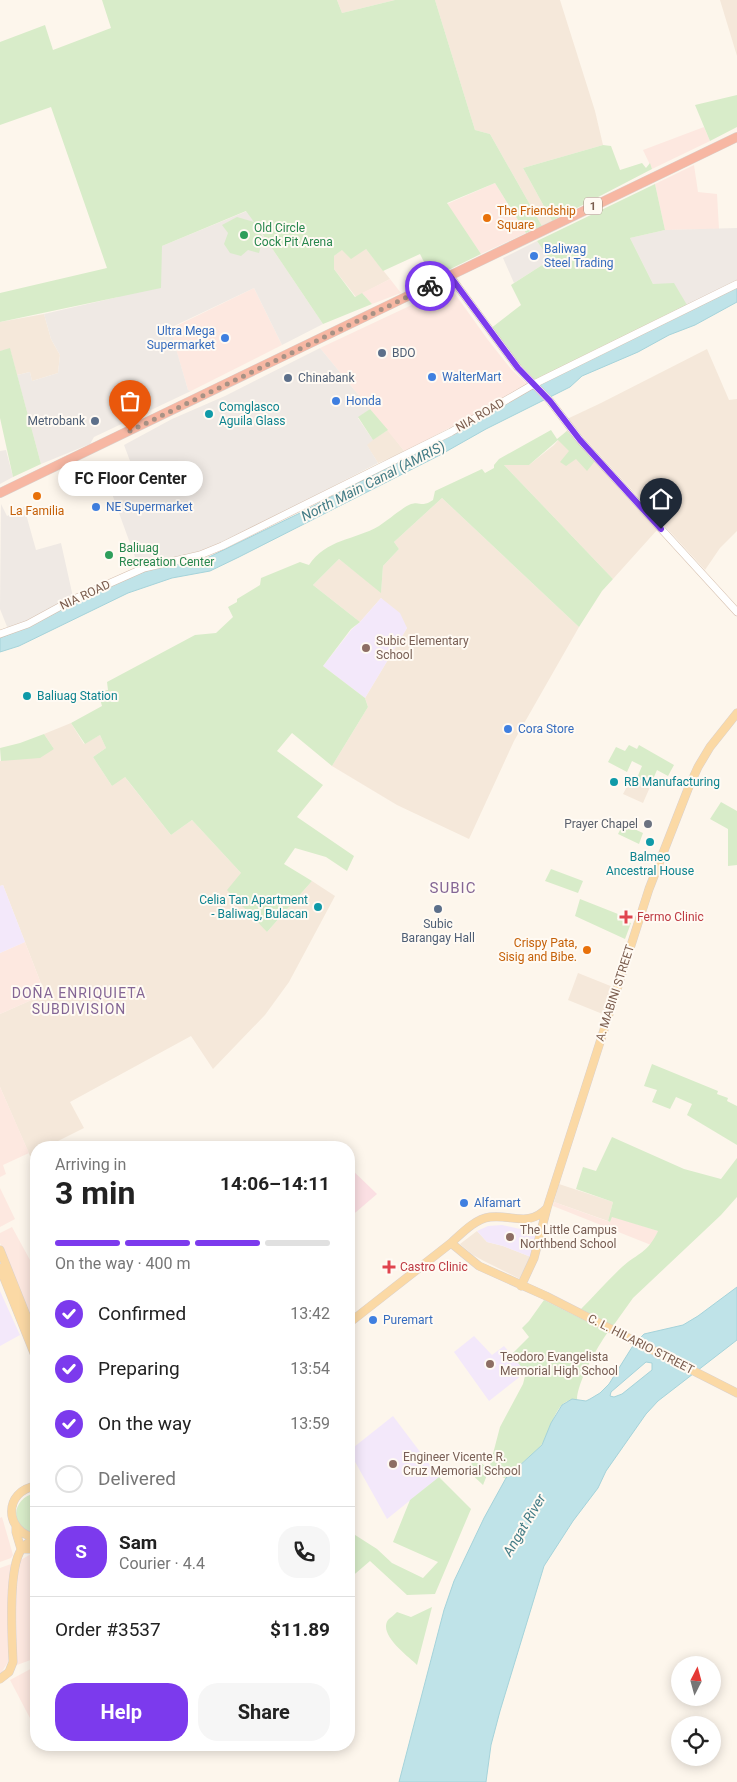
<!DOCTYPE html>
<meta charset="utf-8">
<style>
:root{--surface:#fff;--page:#f6f6f6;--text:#222;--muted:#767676;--line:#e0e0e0;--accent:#7c3aed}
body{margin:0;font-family:Roboto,sans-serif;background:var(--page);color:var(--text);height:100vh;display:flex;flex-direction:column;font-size:19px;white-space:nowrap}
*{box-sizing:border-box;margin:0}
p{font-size:16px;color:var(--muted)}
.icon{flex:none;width:28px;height:28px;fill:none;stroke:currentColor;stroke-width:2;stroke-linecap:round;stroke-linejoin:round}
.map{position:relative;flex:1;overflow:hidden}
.side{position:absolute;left:30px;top:1141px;width:325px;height:610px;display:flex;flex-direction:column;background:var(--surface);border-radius:20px;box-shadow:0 2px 12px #0003}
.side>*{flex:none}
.needle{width:32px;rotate:6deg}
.tools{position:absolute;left:671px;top:1656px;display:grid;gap:10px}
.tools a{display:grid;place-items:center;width:50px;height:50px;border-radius:50%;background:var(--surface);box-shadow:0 2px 12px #0003;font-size:25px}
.pin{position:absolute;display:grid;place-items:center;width:42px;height:42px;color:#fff;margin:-51px -21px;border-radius:50% 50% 50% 0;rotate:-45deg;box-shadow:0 0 5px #0007}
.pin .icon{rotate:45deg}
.courier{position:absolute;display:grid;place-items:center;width:50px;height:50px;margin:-25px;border:4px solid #7c3aed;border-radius:50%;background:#fff;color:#222;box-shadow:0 1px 6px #0007}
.bubble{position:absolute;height:35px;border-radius:18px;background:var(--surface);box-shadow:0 2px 12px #0003;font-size:16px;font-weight:700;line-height:35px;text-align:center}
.head em{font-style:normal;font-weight:700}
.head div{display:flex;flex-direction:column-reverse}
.head{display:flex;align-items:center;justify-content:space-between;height:85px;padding:0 25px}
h1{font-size:32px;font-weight:700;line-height:38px}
.bar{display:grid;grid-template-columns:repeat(4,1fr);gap:8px 5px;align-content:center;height:60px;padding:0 25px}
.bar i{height:6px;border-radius:4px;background:var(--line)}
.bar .on{background:var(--accent)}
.bar p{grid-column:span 4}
.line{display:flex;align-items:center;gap:12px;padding:0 25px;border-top:1px solid var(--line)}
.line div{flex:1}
.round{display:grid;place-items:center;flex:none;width:52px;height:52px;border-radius:20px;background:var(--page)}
ol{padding:0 25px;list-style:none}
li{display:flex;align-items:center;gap:15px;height:55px}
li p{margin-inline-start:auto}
li .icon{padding:5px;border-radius:50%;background:var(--accent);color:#fff;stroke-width:4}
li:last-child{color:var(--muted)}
li i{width:28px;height:28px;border:2px solid var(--line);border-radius:50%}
.cta{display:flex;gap:10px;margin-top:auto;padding:10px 25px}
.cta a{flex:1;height:58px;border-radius:20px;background:var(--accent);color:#fff;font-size:20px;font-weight:700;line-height:58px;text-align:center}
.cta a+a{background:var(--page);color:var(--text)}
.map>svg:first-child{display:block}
</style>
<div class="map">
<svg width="737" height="1782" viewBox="0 0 737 1782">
<rect width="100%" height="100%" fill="#fdf6ec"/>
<path fill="#f5e8da" d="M 337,0 L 395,0 L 342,13 Z
M 435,0 L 560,0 L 595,111 L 603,145 L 523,168 L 552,221 L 542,226 L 490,134 L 475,130 Z
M 720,0 L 737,0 L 737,56 Z
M 343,249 L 366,249 L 390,279 L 356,297 L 334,269 L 334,256 Z
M 44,314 L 51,339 L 60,355 L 58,373 L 32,381 L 30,372 L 17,375 L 10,349 L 0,351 L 0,322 Z
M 707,349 L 729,400 L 737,399 L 737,531 L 720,548 L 705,570 L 567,419 L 601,403 Z
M 568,429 L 622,492 L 657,530 L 613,579 L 504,465 L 529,465 L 554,445 Z
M 388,430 L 405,452 L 378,463 L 366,444 Z
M 442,498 L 579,627 L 514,741 L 469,839 L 397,805 L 332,766 L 368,707 L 365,698 L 407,628 L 381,598 L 360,622 L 313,585 L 339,559 L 381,592 L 383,566 L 399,549 L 394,542 Z
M 71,723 L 84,744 L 100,735 L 106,748 L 93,757 L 112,786 L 124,776 L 171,835 L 192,820 L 241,873 L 267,932 L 312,881 L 335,896 L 289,982 L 265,1015 L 213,1069 L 191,1036 L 70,1102 L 84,1128 L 46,1147 L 36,1148 L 36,1153 L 30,1156 L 0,1087 L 0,1014 L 45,994 L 3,885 L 0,886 L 0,761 L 54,749 L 44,734 Z
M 632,777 L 650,787 L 643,803 L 623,794 Z
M 578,973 L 613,987 L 605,1015 L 568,1000 Z
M 559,1184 L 613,1202 L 608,1221 L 554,1202 Z
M 477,1231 L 487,1242 L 503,1246 L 531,1257 L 520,1279 L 484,1261 L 473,1255 L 460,1244 Z"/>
<path fill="#fde8e0" d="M 704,127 L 710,141 L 652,169 L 643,150 Z
M 694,165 L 698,192 L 717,194 L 719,229 L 665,230 L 655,184 Z
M 495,183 L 526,233 L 481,254 L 447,204 Z
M 390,279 L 401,293 L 372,304 L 362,293 Z
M 450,287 L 488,340 L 511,369 L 528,385 L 405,452 L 320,348 Z
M 254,288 L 282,345 L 191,391 L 188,390 L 170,329 Z
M 25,942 L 45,994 L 0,1014 L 0,953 Z
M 0,1087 L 29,1153 L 3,1165 L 6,1174 L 0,1177 Z
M 0,1188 L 15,1219 L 0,1227 Z
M 554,1202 L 610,1222 L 612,1216 L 658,1231 L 651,1245 L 553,1206 Z
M 12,1227 L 30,1260 L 36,1258 L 36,1327 L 0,1243 L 0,1233 Z
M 2,1517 L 13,1555 L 11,1558 L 0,1562 L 0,1518 Z
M 36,1551 L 36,1658 L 17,1665 L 16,1602 L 19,1561 Z
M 11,1564 L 8,1662 L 0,1675 L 0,1568 Z
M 36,1666 L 36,1719 L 32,1722 L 10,1680 Z"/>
<path fill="#efe9e4" d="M 247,211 L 323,324 L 282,345 L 254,288 L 170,328 L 188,390 L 191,391 L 94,437 L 90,444 L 41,464 L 17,375 L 30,372 L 32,381 L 58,373 L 60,355 L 51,339 L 44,314 L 118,297 L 162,246 Z
M 737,228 L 737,282 L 687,305 L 653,284 L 630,238 L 665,230 Z
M 537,241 L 550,260 L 514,283 L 503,258 Z
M 320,348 L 370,409 L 358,418 L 373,440 L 367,445 L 378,463 L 233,538 L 189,556 L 171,558 L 139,568 L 111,491 L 138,482 L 124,445 L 172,419 L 225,396 Z
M 6,450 L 13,477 L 0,484 L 0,451 Z
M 1,504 L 7,516 L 24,507 L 36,550 L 61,543 L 73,597 L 29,621 L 8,629 L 0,609 Z"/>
<path fill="#f3e8fa" d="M 381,598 L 400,613 L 407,628 L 365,698 L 323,666 L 352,629 L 360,622 Z
M 3,885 L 25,942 L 0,953 L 0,886 Z
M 502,1225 L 538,1233 L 531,1257 L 503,1246 L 487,1242 L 477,1231 L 488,1226 Z
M 0,1291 L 20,1335 L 0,1346 Z
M 474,1336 L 492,1355 L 504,1346 L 526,1372 L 489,1401 L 454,1352 Z
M 393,1416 L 439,1477 L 387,1519 L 349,1451 Z"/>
<path fill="#fbdfe3" d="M 349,1167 L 377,1194 L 349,1218 Z"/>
<path fill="#d8ecc9" d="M 102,0 L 337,0 L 342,13 L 395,0 L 435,0 L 475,130 L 490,134 L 542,226 L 526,233 L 495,183 L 447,203 L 481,254 L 432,278 L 420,254 L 383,271 L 366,249 L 351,259 L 342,250 L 334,256 L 334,269 L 355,297 L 362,293 L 372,304 L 323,324 L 255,223 L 263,238 L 259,253 L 248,250 L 241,256 L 230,253 L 224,244 L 228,233 L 222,225 L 237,217 L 254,222 L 246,211 L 162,246 L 161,288 L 0,322 L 0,293 L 107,268 L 51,107 L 0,125 L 0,42 L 45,25 L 53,50 L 111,28 Z
M 737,95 L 737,127 L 710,141 L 695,105 Z
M 603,145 L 611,146 L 620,170 L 642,163 L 646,168 L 650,163 L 652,169 L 552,221 L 523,168 Z
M 655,184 L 665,230 L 630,238 L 653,284 L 674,283 L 687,305 L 535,380 L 506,350 L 490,329 L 521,305 L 511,285 L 550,260 L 537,241 Z
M 10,348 L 41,464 L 13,477 L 0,418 L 0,351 Z
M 370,409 L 388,430 L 373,440 L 358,417 Z
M 551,430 L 557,439 L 567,431 L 595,461 L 587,471 L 576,459 L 566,466 L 560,462 L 569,451 L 558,440 L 529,465 L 504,465 L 613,579 L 602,591 L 579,627 L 442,498 L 394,542 L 399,549 L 383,566 L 381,593 L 339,559 L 313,585 L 360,622 L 351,629 L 323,666 L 365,698 L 368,707 L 332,766 L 292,733 L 277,751 L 323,785 L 297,817 L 354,856 L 347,871 L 326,857 L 295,848 L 284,864 L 312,881 L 267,932 L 227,890 L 241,873 L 192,820 L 171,835 L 125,777 L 112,786 L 93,757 L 106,748 L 100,735 L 85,744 L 71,723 L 102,706 L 98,692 L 108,690 L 107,682 L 195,635 L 216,633 L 233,617 L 228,607 L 237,602 L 237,599 L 260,585 L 261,578 L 300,562 L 309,565 C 326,539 355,540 379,526 C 387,521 403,507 411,504 C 421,501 421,508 433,500 L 435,491 L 482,469 L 485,473 L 494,468 L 494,465 L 499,459 Z
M 44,734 L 54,749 L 40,758 L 1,761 L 0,748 L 20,743 Z
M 629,745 L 637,749 L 639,745 L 674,765 L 668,776 L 657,770 L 650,786 L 637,778 L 642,766 L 632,761 L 627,772 L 608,762 L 616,747 L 625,751 Z
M 721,802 L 737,811 L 737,865 L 728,866 L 728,829 L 710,819 Z
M 623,824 L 643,833 L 639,844 L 618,834 Z
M 551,869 L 583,881 L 578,893 L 545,881 Z
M 580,899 L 618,914 L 617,919 L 631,923 L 625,939 L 575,916 Z
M 652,1064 L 718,1091 L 717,1094 L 728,1098 L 727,1101 L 737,1106 L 737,1145 L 687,1115 L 692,1104 L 676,1097 L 670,1109 L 652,1102 L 657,1090 L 644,1086 Z
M 612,1137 L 684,1169 L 721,1179 L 737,1158 L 737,1197 L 721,1215 L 633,1298 L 613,1326 L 581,1309 C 595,1295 608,1280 622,1267 C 639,1252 647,1254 658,1231 L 612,1217 L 610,1222 L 608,1221 L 613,1202 L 576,1189 L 583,1167 L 596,1171 Z
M 544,1300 L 608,1332 C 597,1347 577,1383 577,1400 C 553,1397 552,1434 540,1447 C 529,1458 516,1467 506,1479 L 489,1470 L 483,1485 L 466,1469 L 476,1459 L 489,1469 L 500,1427 L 523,1384 L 526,1372 L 511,1355 L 529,1337 L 522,1328 L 529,1321 Z
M 439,1477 L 471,1509 L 435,1594 L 407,1595 L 370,1561 L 349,1579 L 349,1533 L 352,1533 L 377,1549 L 392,1563 L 423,1578 L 438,1562 L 393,1542 L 410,1500 Z
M 36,1493 L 36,1533 C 9,1530 10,1498 36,1493 Z
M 432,1607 L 417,1665 C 408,1656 378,1635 388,1620 C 390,1618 394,1615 397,1612 L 411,1617 Z"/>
<path fill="#bfe3e8" stroke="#a5d3da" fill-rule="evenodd" d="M 737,286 L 737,302 L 695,325 L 669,335 L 638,352 L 582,376 L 570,387 L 486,429 L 440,455 L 239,557 L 210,571 L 172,578 L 128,593 L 19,646 L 0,652 L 0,638 L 34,624 L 74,603 L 138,574 L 158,567 L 207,558 L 298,514 L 400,461 L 547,381 Z
M 737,1287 L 737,1340 L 658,1401 L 646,1414 L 606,1471 L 598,1488 L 573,1521 L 544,1566 L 500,1711 L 491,1745 L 486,1782 L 399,1782 L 444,1610 L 454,1581 L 484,1518 L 506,1478 L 542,1445 L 551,1423 L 562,1405 L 572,1399 L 586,1401 L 590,1399 L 600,1393 L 609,1384 L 634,1344 L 644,1334 L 683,1325 L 698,1316 ZM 646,1362 L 652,1363 L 652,1370 L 622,1394 L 614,1397 L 610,1396 L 611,1392 Z"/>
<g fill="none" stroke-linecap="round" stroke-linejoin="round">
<defs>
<path id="secondary" d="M 450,276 L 518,368 L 550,401 L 580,440 L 737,612
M 0,634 L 28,624 L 72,600 L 144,568 L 200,555 L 222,546 L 451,432 L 534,384 L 737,284"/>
<path id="primary" d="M 451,1243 L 479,1266 L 546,1296 L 737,1393
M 0,1250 L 36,1340
M 0,1268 L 36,1358
M 521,1286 L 534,1258 L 547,1208 L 649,889 L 688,789 L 698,767 L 710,747 L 737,713
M 349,1323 L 451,1243 C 462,1233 475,1219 490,1217 C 512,1214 528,1228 547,1208
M 36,1486 C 3,1491 4,1532 36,1538
M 16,1527 L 16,1532 L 21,1549
M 21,1549 L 29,1549 L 36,1546
M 0,1679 L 9,1672 L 13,1662 C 12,1637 8,1569 21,1550 C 24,1544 30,1542 36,1539"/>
<path id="highway" d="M 0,493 L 737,137"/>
</defs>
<use href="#secondary" stroke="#d6c0b0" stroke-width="8"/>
<use href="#primary" stroke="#dad1cd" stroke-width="9"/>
<use href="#highway" stroke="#dad1cd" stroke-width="10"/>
<use href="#secondary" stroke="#fff" stroke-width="7"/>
<use href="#primary" stroke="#fbd9a5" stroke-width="8"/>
<use href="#highway" stroke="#f7b7a3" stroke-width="9"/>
</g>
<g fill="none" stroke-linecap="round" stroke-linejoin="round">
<path stroke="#a89285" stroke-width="5" stroke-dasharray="0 9" d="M 130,431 L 430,286"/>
<path stroke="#7c3aed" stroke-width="6" d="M 430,286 L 450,276 L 518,368 L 550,401 L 580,440 L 661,529"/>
</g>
<g fill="#e8710a" stroke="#fffaf3" stroke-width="2">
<circle cx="487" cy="218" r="5"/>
<circle cx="37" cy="496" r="5"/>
<circle cx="587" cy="950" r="5"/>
</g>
<g fill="#2e9e5b" stroke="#fffaf3" stroke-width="2">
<circle cx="244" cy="235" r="5"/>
<circle cx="109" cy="555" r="5"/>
</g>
<g fill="#3f7fe0" stroke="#fffaf3" stroke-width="2">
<circle cx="534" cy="256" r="5"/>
<circle cx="225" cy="338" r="5"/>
<circle cx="432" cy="377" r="5"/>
<circle cx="336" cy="401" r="5"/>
<circle cx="96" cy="507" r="5"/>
<circle cx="508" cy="729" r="5"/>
<circle cx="464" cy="1203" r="5"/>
<circle cx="373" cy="1320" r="5"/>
</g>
<g fill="#5c6f8a" stroke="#fffaf3" stroke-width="2">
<circle cx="382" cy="353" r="5"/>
<circle cx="288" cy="378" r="5"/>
<circle cx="95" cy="421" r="5"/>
<circle cx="438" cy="909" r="5"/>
</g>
<g fill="#0f9aa8" stroke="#fffaf3" stroke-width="2">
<circle cx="209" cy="414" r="5"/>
<circle cx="27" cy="696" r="5"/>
<circle cx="614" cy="782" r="5"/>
<circle cx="650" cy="842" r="5"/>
<circle cx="318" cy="907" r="5"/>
</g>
<g fill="#8d6e63" stroke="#fffaf3" stroke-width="2">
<circle cx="366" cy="648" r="5"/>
<circle cx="510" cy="1237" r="5"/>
<circle cx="490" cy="1364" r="5"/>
<circle cx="393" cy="1464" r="5"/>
</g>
<circle fill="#6b7280" stroke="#fffaf3" stroke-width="2" cx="648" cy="824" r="5"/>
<g fill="#e0444e" stroke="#fffaf3" stroke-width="2">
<path d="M623.5 909.5h5v5h5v5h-5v5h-5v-5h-5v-5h5z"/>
<path d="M386.5 1259.5h5v5h5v5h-5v5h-5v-5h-5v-5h5z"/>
</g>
<g text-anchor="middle" stroke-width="4" stroke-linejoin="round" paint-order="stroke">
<rect fill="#fffaf3" stroke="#a28b7f" stroke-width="1" x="584" y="197.5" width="18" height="17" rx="4"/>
<g font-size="11" font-weight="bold" fill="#7a5c4d">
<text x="593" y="210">1</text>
</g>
<g font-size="12" fill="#c56008" stroke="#fffaf3" text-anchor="start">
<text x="497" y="215">The Friendship<tspan x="497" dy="14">Square</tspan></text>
<text x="37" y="515" text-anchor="middle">La Familia</text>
<text x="577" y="947" text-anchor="end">Crispy Pata,<tspan x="577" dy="14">Sisig and Bibe.</tspan></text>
</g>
<g font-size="12" fill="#27864d" stroke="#fffaf3" text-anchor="start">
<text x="254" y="232">Old Circle<tspan x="254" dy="14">Cock Pit Arena</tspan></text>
<text x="119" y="552">Baliuag<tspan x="119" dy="14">Recreation Center</tspan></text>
</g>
<g font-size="12" fill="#366cbe" stroke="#fffaf3" text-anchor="start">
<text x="544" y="253">Baliwag<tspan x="544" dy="14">Steel Trading</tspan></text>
<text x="215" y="335" text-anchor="end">Ultra Mega<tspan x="215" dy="14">Supermarket</tspan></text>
<text x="442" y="381">WalterMart</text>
<text x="346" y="405">Honda</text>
<text x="106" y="511">NE Supermarket</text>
<text x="518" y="733">Cora Store</text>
<text x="474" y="1207">Alfamart</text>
<text x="383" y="1324">Puremart</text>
</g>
<g font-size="12" fill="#4e5e75" stroke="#fffaf3" text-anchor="start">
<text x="392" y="357">BDO</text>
<text x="298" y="382">Chinabank</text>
<text x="85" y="425" text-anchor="end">Metrobank</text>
<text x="438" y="928" text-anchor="middle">Subic<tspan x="438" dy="14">Barangay Hall</tspan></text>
</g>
<g font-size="12" fill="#0d838f" stroke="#fffaf3" text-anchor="start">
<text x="219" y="411">Comglasco<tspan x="219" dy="14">Aguila Glass</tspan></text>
<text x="37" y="700">Baliuag Station</text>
<text x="624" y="786">RB Manufacturing</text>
<text x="650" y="861" text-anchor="middle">Balmeo<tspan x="650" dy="14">Ancestral House</tspan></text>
<text x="308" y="904" text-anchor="end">Celia Tan Apartment<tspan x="308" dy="14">- Baliwag, Bulacan</tspan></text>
</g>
<g font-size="12" fill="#7a5c4d" stroke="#fffaf3">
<text transform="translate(480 415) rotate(-30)" y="4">NIA ROAD</text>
<text transform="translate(85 595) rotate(-25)" y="4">NIA ROAD</text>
<text transform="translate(615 993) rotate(-72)" y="4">A. MABINI STREET</text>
<text transform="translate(641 1344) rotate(27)" y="4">C. L. HILARIO STREET</text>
</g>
<g font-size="12" fill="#785e54" stroke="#fffaf3" text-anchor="start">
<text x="376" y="645">Subic Elementary<tspan x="376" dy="14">School</tspan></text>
<text x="520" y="1234">The Little Campus<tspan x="520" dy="14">Northbend School</tspan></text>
<text x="500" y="1361">Teodoro Evangelista<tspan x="500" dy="14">Memorial High School</tspan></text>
<text x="403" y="1461">Engineer Vicente R.<tspan x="403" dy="14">Cruz Memorial School</tspan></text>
</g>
<g font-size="12" fill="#5b616d" stroke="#fffaf3" text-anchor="end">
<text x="638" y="828">Prayer Chapel</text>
</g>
<g font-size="12" fill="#be3a42" stroke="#fffaf3" text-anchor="start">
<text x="637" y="921">Fermo Clinic</text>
<text x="400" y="1271">Castro Clinic</text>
</g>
<g font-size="14" font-style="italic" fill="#437c86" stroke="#fffaf3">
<text transform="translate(373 481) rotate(-27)" y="5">North Main Canal (AMRIS)</text>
<text transform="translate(524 1525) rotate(-59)" y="5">Angat River</text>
</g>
<g font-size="14" letter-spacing="1" fill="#846695" stroke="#fffaf3">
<text x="79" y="998">DOÑA ENRIQUIETA<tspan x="79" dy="16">SUBDIVISION</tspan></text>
</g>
<g font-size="15" letter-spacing="1" fill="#846695" stroke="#fffaf3">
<text x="453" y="893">SUBIC</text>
</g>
</g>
</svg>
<div class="tools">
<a><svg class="needle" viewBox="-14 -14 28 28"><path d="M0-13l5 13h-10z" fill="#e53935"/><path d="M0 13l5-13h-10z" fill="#767676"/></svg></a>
<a><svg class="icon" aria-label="locate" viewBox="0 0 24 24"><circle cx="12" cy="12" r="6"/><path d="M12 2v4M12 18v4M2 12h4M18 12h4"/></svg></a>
</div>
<div class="pin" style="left:130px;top:431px;background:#ea580c"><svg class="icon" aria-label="bag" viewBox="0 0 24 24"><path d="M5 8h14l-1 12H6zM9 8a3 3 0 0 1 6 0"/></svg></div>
<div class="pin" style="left:661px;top:529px;background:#1f2937"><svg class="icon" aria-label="home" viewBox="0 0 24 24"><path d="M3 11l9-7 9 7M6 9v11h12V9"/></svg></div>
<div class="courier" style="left:430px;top:286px"><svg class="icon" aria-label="bike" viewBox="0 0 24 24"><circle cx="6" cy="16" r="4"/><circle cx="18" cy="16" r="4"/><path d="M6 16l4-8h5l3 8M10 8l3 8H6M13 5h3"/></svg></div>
<div class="bubble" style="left:58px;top:461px;width:145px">FC Floor Center</div>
<section class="side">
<div class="head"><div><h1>3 min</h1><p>Arriving in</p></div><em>14:06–14:11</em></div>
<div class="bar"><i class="on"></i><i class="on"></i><i class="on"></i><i></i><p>On the way · 400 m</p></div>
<ol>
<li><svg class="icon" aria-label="check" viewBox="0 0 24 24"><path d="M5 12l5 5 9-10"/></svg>Confirmed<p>13:42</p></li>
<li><svg class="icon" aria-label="check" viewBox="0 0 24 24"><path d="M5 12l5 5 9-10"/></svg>Preparing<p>13:54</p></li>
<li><svg class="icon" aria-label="check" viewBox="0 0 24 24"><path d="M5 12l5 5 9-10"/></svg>On the way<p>13:59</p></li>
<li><i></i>Delivered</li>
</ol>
<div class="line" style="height:90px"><b class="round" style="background:var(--accent);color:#fff">S</b><div><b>Sam</b><p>Courier · 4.4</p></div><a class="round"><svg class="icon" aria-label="phone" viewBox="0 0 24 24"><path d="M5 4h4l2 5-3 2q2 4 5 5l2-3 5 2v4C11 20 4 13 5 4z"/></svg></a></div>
<div class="line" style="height:65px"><div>Order #3537</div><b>$11.89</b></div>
<div class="cta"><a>Help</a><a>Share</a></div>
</section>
</div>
